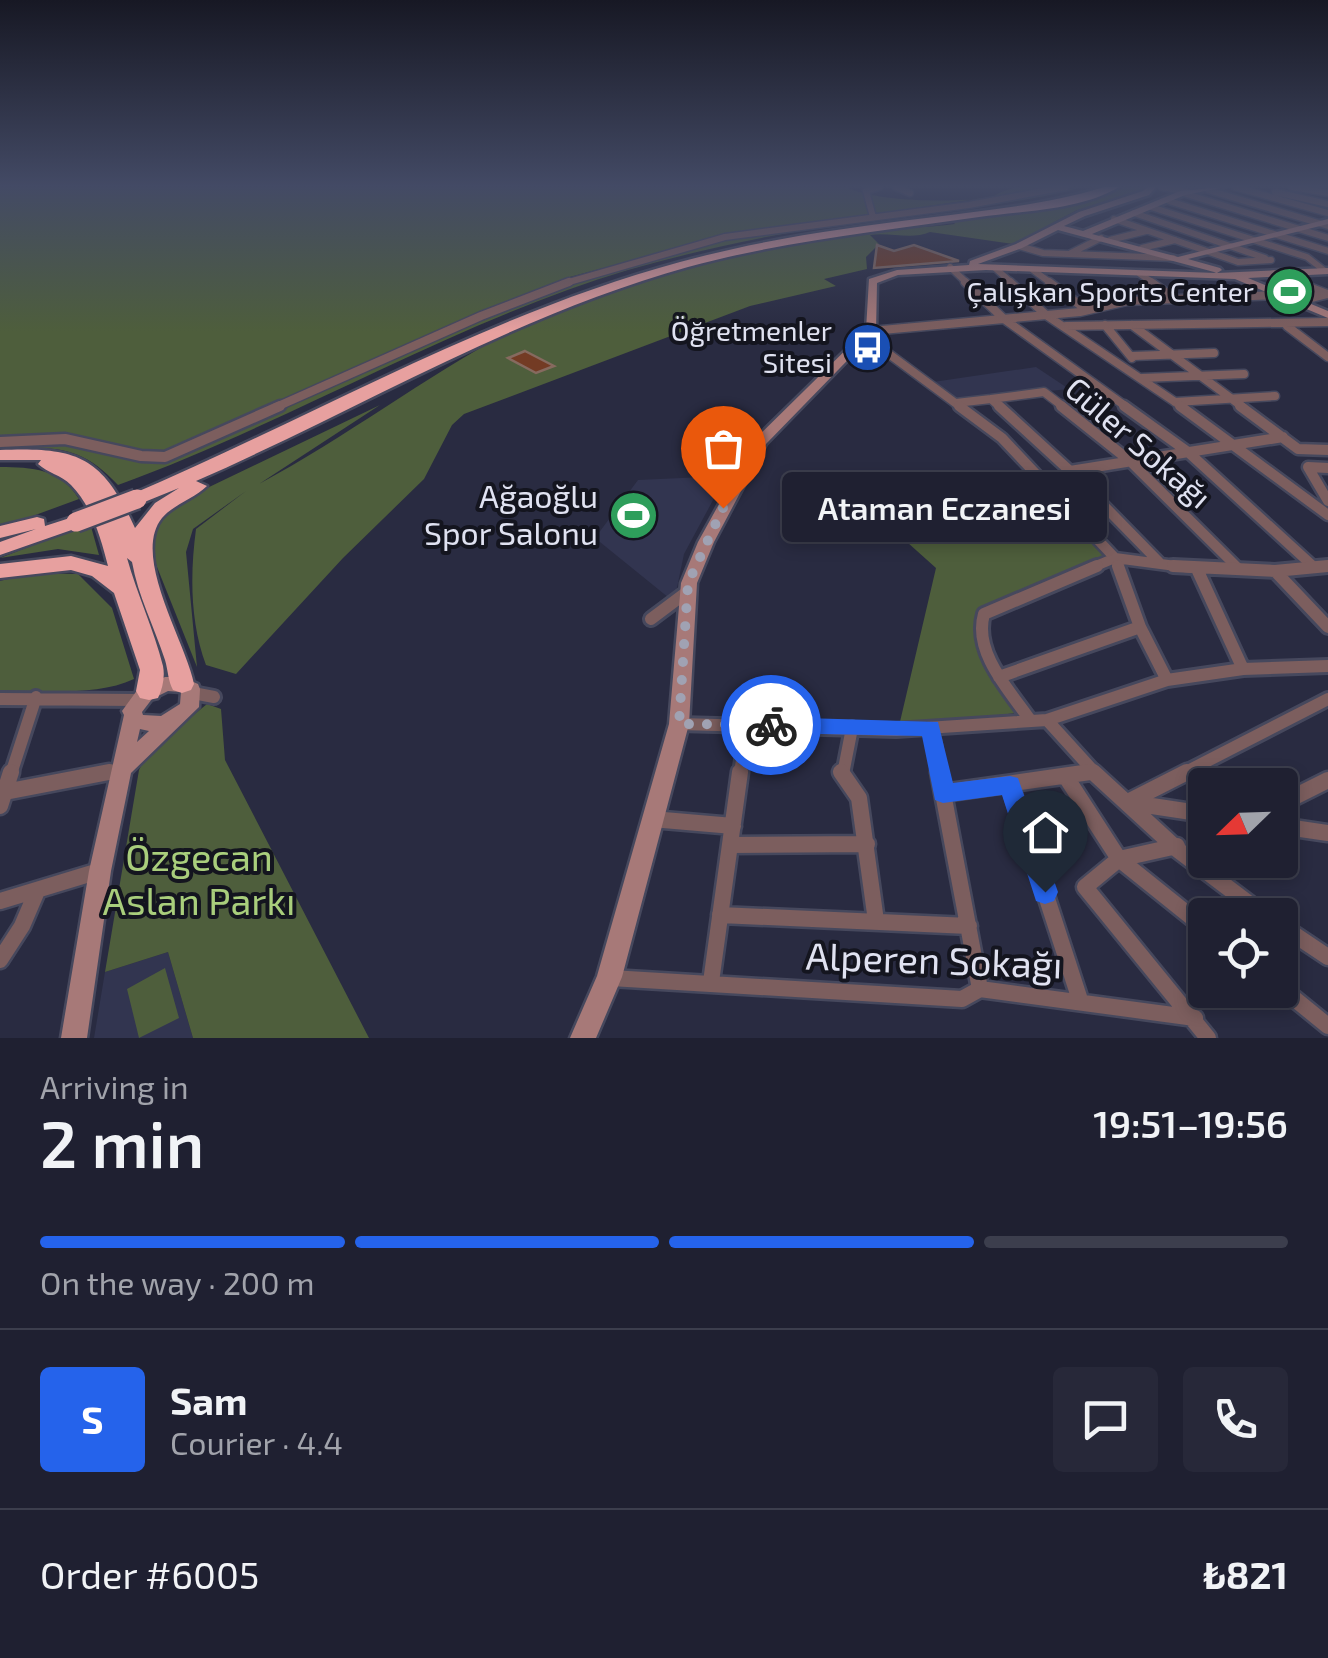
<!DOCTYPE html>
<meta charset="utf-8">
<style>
:root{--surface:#1f2031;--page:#272839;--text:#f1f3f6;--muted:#a1a3ab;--line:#3c3e4d;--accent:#2563eb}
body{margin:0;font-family:"Exo 2",sans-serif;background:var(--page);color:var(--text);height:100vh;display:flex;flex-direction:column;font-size:38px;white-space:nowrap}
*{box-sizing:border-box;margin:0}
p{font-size:32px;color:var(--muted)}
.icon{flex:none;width:55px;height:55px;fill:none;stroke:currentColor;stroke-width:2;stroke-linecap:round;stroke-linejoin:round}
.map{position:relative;height:1038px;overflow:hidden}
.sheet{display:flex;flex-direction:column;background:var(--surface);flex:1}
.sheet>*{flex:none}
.needle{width:65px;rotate:247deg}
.tools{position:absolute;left:1188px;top:768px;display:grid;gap:20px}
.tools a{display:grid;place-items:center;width:110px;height:110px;border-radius:10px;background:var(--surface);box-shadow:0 5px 15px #0003,0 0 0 2px var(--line);font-size:50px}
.pin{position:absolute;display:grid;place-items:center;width:85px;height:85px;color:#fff;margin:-102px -42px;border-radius:50% 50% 50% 0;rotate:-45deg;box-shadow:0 0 10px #0007}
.pin .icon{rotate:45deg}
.courier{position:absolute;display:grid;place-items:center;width:100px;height:100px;margin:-50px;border:8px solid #2563eb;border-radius:50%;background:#fff;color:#222;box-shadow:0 2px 12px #0007}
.bubble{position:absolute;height:70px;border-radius:10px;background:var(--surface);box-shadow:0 5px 15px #0003,0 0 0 2px var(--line);font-size:32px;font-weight:600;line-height:70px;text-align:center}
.headline em{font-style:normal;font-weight:600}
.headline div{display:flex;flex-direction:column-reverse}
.headline{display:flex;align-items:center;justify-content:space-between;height:170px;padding:0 40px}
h1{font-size:65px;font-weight:600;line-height:75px}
.bar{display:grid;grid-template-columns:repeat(4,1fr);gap:15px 10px;align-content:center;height:120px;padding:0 40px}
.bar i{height:12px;border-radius:8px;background:var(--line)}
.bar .current{background:var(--accent)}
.bar p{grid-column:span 4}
.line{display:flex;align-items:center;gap:25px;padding:0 40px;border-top:2px solid var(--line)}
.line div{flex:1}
.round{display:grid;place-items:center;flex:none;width:105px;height:105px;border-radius:10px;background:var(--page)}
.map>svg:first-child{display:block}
</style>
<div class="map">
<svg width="1328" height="1038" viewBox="0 0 1328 1038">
<rect width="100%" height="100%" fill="#292b41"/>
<path fill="#323550" d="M 1036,367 L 1069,389 L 959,400 L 933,382 Z
M 726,476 L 684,554 L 674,602 L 595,538 L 638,480 Z
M 168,952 L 193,1038 L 94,1038 L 105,972 Z"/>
<path fill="#4e5e3c" d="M 0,187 L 845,187 C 881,203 952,202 992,198 C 1009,183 1036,187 1057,187 L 719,237 L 566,278 L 171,452 C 141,453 116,442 87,438 C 58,434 29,438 0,440 Z
M 1082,187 C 1028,202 972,207 918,213 C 822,225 722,243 628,270 C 451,323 291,422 118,485 C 80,444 54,447 0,449 L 0,445 C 23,444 49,441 72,444 C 105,448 131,464 165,462 L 570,281 L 678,249 L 748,235 Z
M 1125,187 L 1144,187 L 1137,194 L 1077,210 L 1013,244 L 930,232 C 912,240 890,232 870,235 L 879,244 L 866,257 L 867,269 L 824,279 L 836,286 L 750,306 L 464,414 L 452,425 L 424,479 L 343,558 L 236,674 L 206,665 C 190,622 190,574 196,529 L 246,491 L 193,529 L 186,552 L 197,667 L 151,552 L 150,529 L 181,502 L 205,489 L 380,405 L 259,484 C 347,437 426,376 513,330 C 613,277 760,246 872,231 C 900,227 927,228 955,224 L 951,220 L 1099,196 Z
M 0,467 C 32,467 61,469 79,499 L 0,528 Z
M 1052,498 L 1107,558 L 978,614 C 971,652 993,685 1017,713 L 899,726 L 936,568 L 888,525 Z
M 90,523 L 99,555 L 58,549 L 0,558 Z
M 31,573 L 78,574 L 112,608 L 134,679 C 96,697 41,690 0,691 L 0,581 Z
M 207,704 L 221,709 L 225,760 L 369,1038 L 193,1038 L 168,952 L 105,972 L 139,770 L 148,752 Z
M 165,968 L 179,1018 L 139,1038 L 127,989 Z"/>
<path fill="#733b24" stroke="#866a5f" stroke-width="2.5" d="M 877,245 L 894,251 L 914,245 L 959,261 L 874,268 Z
M 525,351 L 554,366 L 536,373 L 508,358 Z"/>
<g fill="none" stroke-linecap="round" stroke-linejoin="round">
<defs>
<path id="street-far4" d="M 896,187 L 910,193
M 1162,187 L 1188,192
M 1235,187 L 1328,213
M 1292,187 L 1328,193
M 1208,190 L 1328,226
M 1275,192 L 1328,204
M 1183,193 L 1328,238
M 1169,201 L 1328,251
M 1151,207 L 1307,257 L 1325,271
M 1134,213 L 1265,258
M 873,217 L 866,191 L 879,187
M 1114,219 L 1238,262 L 1271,260
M 1110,240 L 1146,231
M 1019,246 L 1043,253 L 1173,258
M 1142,248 L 1175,240
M 1071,253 L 1101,238
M 950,267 L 968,284
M 995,268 L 1013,284
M 1033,270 L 1052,284
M 1274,273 L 1303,284
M 1140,274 L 1155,284
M 562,284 L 725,237 L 969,205 L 1066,187"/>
<path id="street-far3" d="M 965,282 L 1004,319 L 1128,408
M 1010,282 L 1046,315 L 1184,408
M 1049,282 L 1084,308
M 1151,282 L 1174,298
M 1296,282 L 1327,294
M 1295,302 L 1328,294
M 1105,325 L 1132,358
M 1132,325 L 1244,408
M 1066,326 L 1328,322
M 1287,326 L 1328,357
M 871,331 L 1080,312 L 1127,301 L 1279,295
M 866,337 L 962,408
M 1133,356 L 1214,353
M 1142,378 L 1244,374
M 991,399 L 1044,392 L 1065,408
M 1175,402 L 1275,396
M 956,403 L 991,399 L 1001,408
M 274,408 L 481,316 L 569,282"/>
<path id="street-far2" d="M 959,406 L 1002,438 L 1115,558 L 1119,568
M 999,406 L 1070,471 L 1159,562
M 1061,406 L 1130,461 L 1238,568
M 1124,406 L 1188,452 L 1314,567
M 1180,406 L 1328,515
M 1240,406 L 1298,449 L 1328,450
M 0,442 L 65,439 L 141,456 L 165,457 L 280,406
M 725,460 L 741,474
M 1328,468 L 1308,467 L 1328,501
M 1070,471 L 1283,437
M 1091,568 L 1115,558 L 1191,568
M 1304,568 L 1328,566"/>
<path id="street-far1" d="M 1118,566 L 1140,627 L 1167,680
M 1173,566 L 1275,571 L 1328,566
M 1197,569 L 1243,669
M 1275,571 L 1328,627
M 651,619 L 687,592
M 999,677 L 1140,627
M 193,693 L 214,697
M 0,699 L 138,700
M 1030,720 C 1009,690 973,652 984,614 L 1097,566
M 1047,720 L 1096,774
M 679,724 L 896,730 L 1047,720 L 1167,680 L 1243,669 L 1328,666
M 931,728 L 940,774
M 11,774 L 36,697
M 96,774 L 122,769
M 740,774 L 747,724
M 843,774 L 852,728
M 1075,774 L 1090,772
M 1182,774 L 1328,699"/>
<path id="street" d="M 841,772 L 859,798 L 876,921
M 939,772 L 980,989
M 1093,772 L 1178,850 L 1264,915
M 1066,777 L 1119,859 L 1205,928
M 1010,785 L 1080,1000
M 0,793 L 109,772
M 943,793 L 1090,772
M 1128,802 L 1187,772
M 1132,803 L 1205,814
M 1280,804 L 1328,780
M 0,806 L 11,772
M 652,819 L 733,826
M 1280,826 L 1328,833
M 732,845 L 867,844
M 1177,846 L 1119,859 L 1085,887 L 1208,1038
M 0,901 L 99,871
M 720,915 L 969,926
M 1280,925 L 1328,957
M 0,960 L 22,926 L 37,891
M 611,978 L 962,999 L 980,989 L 1195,1018
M 711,982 L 740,772
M 1280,987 L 1328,1026"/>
<path id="secondary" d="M 1148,187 L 1156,187 L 1149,195 L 1085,216 L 1064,226 L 1083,231 L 1180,191 L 1225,187 L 1185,195 L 1092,234 L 1178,257 L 1328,219 L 1328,224 L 1188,259 L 1220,268 L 1222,270 L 1217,273 L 1328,268 L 1328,274 L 1248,278 L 1328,311 L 1328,318 L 1235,279 L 986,270 L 898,275 L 877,283 L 876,331 L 766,444 L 714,542 L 697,583 L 689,724 L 622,977 L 596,1038 L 570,1038 L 597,976 L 669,724 L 681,583 L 698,542 L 755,439 L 866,330 L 869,279 L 897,270 L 969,265 L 970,261 L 1016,244 L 1079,212 L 1143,191 ZM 1058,230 L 1214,272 L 1216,273 L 978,264 L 1022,248 Z
M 165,677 L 182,677 L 198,684 L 200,689 L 199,707 L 131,773 L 111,871 L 87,1038 L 61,1038 L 89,871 L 124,715 L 122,711 L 138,689 ZM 168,691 L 181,692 L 180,704 L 161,716 L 143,715 L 142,712 L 152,699 ZM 140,729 L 149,731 L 137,742 Z"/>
<path id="highway" d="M 1104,187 L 1119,187 C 1081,210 1023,211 979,217 C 882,231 783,241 688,267 C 515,315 360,409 196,481 L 207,486 C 194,499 174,504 162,518 C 131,556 186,642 194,684 L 191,690 L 182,693 L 173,690 C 168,681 168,670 165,660 C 154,626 138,596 132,562 L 127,558 C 137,594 154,630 163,666 C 165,676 163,688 158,698 L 149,700 L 140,698 L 136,691 L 140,670 L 114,593 L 92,576 L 71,570 L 0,578 L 0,564 L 71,556 L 108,566 C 101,539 92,506 71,485 C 61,475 48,473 38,464 L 41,460 L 0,460 L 0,450 C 78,447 102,456 135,528 L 155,503 L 179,488 L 137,505 L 127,499 L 130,495 C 313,417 488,314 680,262 C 760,240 843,228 926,218 C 985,210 1047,205 1104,187 Z
M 76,516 L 86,522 L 83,526 L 0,555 L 0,542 L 36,529 L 0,538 L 0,526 L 37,517 L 44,519 L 45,526 Z"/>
</defs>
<use href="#street-far4" stroke="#46485d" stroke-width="9"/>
<use href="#street-far3" stroke="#46485d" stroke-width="11"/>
<use href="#street-far2" stroke="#46485d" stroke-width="15"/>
<use href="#street-far1" stroke="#46485d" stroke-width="18"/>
<use href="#street" stroke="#46485d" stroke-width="21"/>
<use href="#secondary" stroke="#46485d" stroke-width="5"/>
<use href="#highway" stroke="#46485d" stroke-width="5"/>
<use href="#street-far4" stroke="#7c5e5e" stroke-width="6"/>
<use href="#street-far3" stroke="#7c5e5e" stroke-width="8"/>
<use href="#street-far2" stroke="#7c5e5e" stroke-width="10"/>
<use href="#street-far1" stroke="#7c5e5e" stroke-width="12"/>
<use href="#street" stroke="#7c5e5e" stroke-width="16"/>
<use href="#secondary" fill="#a77978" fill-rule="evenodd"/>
<use href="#highway" fill="#e7a09f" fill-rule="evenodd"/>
<defs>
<path id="highway-bridge" d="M 76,522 L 137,499"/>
</defs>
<use href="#highway-bridge" stroke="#46485d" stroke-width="24" stroke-linecap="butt"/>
<use href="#highway-bridge" stroke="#e7a09f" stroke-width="19"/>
</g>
<linearGradient id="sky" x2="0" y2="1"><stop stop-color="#171824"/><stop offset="0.56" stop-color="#434a65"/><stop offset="1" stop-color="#434a65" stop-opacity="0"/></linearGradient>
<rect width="1328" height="332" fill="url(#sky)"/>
<path fill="#2563eb" d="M 771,717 L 938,722 L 953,783 L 1010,776 L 1018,778 L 1058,892 L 1054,901 L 1045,904 L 1036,901 L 1002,795 L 943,803 L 935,800 L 922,736 L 771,733 L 761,725 Z"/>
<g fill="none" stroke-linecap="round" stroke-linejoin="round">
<path stroke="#a0a2b3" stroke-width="10" stroke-dasharray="0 18" d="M 723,508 L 688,583 L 679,724 L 771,725"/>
</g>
<defs>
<symbol id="stadium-disc" viewBox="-11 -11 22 22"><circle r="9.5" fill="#2e9e5b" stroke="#14151f"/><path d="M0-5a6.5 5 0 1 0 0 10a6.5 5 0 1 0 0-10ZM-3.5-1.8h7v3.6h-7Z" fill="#fff"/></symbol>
<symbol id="bus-disc" viewBox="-11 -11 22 22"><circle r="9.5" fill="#1a4fb4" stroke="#14151f"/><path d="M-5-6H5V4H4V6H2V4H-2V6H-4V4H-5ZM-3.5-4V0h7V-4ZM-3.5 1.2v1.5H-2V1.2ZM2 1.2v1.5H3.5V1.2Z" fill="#fff"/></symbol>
</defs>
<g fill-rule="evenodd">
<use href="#stadium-disc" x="1262" y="264" width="55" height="55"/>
<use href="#bus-disc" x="840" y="320" width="55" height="55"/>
<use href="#stadium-disc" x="606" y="488" width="55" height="55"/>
</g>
<g text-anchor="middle" stroke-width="8" stroke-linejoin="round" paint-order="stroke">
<g font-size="28" fill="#e0e2f1" stroke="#14151f" text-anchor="end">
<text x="1254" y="302">Çalışkan Sports Center</text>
<text x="832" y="341">Öğretmenler<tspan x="832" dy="32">Sitesi</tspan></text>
</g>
<g font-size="32" fill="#e0e2f1" stroke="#14151f">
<text transform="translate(1138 443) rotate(41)" y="11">Güler Sokağı</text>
</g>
<g font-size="32" fill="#e0e2f1" stroke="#14151f" text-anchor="end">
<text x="598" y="508">Ağaoğlu<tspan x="598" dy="37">Spor Salonu</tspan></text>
</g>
<g font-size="38" fill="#a9ce7c" stroke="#14151f">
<text x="199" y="871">Özgecan<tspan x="199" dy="44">Aslan Parkı</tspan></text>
</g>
<g font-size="38" fill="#e0e2f1" stroke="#14151f">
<text transform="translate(934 961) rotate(2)" y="13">Alperen Sokağı</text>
</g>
</g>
</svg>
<div class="tools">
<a><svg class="needle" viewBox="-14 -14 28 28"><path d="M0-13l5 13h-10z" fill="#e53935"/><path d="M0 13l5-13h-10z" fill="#a1a3ab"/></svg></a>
<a><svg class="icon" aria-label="locate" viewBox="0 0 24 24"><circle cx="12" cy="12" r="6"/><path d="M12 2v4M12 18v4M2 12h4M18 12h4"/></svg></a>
</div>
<div class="pin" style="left:723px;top:508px;background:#ea580c"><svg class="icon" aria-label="bag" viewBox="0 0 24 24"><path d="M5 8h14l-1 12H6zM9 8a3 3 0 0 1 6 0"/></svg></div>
<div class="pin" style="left:1045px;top:892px;background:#1f2937"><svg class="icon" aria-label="home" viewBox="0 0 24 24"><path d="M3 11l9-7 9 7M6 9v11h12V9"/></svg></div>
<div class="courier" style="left:771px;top:725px"><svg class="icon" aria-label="bike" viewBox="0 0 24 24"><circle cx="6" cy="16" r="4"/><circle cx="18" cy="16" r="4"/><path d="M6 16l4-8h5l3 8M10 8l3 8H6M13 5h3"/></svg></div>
<div class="bubble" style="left:782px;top:472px;width:325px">Ataman Eczanesi</div>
</div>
<section class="sheet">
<div class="headline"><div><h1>2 min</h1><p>Arriving in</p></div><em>19:51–19:56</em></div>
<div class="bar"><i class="current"></i><i class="current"></i><i class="current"></i><i></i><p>On the way · 200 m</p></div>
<div class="line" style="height:180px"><b class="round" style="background:var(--accent);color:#fff">S</b><div><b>Sam</b><p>Courier · 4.4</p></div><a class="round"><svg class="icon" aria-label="chat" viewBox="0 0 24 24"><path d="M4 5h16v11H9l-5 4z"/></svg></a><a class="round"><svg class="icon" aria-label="phone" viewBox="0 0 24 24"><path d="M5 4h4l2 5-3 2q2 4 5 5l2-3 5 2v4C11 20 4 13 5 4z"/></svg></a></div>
<div class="line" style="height:130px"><div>Order #6005</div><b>₺821</b></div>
</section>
